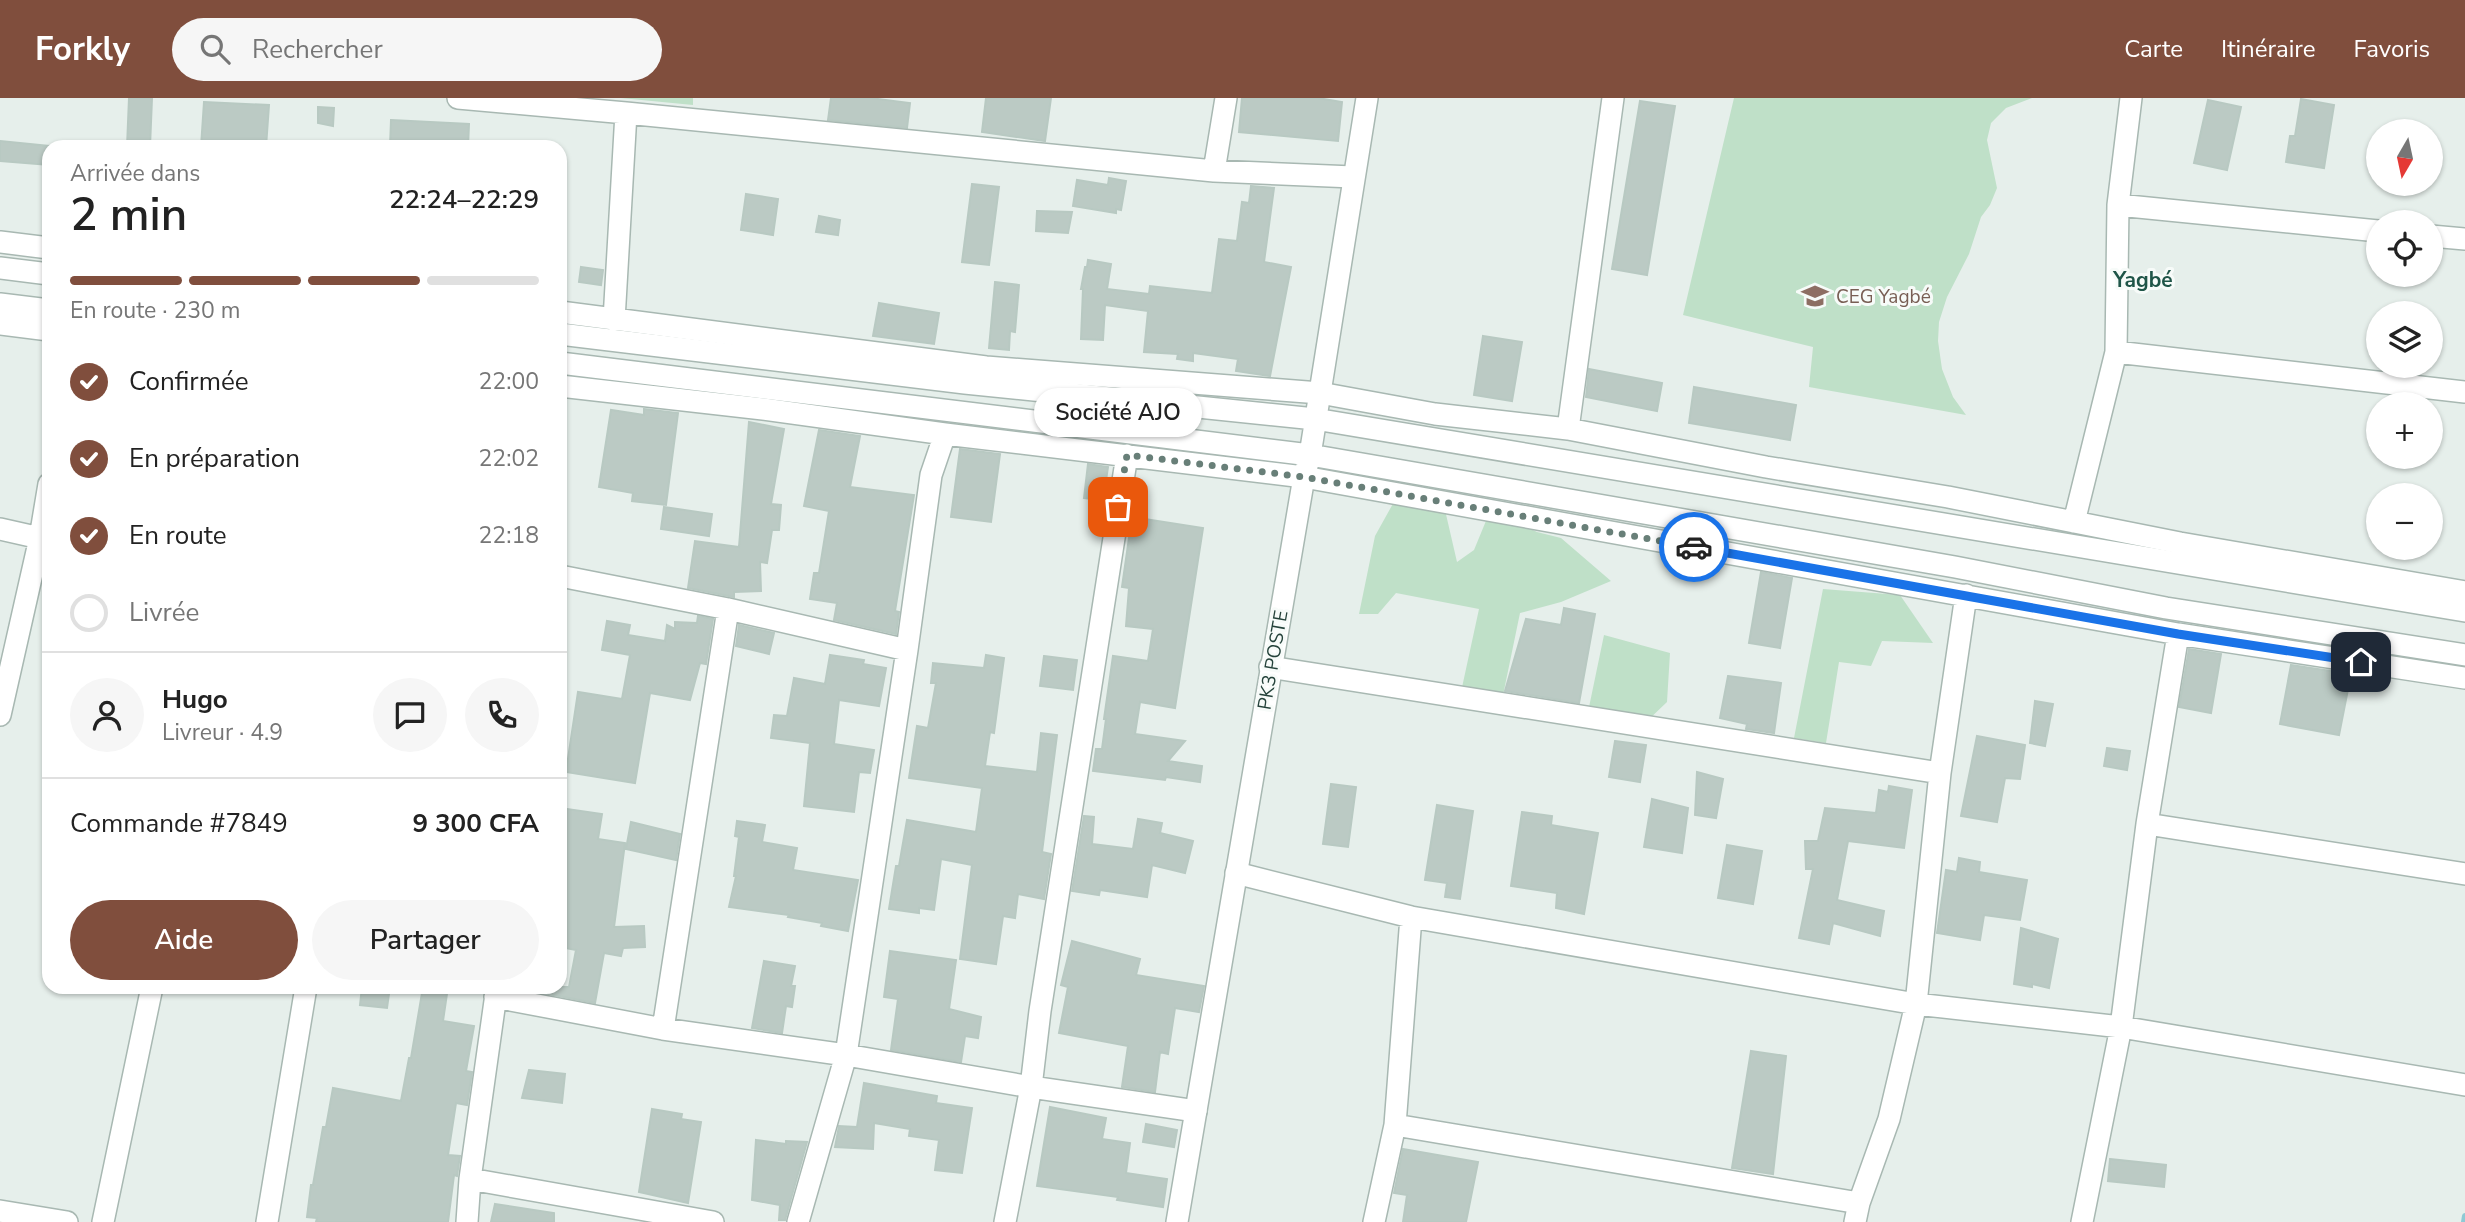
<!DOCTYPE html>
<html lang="fr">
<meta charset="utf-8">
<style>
:root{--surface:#fff;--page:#f6f6f6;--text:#222;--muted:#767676;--line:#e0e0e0;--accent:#804e3d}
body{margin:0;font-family:"Nunito Sans",sans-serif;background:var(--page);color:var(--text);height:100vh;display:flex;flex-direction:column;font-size:26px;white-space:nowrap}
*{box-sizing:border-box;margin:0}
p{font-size:23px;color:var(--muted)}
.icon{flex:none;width:38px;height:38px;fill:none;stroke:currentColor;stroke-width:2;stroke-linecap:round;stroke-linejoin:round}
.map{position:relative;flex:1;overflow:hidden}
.panel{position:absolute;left:42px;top:42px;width:525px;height:854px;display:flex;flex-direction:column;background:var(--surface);border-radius:21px;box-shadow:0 2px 5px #0004}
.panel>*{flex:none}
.needle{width:46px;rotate:189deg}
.tools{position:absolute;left:2366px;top:21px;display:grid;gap:14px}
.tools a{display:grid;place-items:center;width:77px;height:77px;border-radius:50%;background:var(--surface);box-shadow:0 2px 5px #0004;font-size:35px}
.pin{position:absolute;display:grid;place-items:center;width:60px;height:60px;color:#fff;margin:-30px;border-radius:14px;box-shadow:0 4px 10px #0006}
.courier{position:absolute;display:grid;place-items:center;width:70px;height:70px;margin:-35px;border:5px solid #1a73e8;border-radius:50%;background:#fff;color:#222;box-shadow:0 2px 9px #0007}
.bubble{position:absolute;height:49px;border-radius:24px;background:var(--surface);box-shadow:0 2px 5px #0004;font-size:23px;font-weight:600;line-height:49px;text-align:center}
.headline em{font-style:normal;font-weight:600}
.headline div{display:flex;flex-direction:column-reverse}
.headline{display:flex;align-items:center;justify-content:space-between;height:119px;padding:0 28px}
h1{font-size:46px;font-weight:600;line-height:52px}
.bar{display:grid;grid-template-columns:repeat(4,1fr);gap:10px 7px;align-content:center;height:84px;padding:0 28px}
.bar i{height:9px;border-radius:5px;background:var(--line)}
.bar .selected{background:var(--accent)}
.bar p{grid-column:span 4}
.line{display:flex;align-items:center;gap:18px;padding:0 28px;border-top:2px solid var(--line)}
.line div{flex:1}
.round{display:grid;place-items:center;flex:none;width:74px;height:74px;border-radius:37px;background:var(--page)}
ol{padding:0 28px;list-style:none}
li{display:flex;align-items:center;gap:21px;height:77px}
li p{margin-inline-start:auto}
li .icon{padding:7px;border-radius:50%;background:var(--accent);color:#fff;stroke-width:4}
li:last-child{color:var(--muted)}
li i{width:38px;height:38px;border:4px solid var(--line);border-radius:50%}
.primary-button{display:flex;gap:14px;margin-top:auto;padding:14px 28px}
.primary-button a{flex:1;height:80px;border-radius:42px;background:var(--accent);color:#fff;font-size:28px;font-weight:600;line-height:80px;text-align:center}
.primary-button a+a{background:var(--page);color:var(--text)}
header{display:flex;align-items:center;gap:42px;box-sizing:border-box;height:98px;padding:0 35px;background:var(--accent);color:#fff}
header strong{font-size:33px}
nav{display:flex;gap:38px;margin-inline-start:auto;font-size:24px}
.search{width:490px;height:63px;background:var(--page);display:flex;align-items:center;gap:18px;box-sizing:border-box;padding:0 24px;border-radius:38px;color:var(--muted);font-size:26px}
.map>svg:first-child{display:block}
</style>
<header>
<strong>Forkly</strong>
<div class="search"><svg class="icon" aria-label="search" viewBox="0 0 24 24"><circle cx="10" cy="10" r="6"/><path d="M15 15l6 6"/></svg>Rechercher</div>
<nav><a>Carte</a><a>Itinéraire</a><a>Favoris</a></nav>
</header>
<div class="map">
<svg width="2465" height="1124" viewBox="0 0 2465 1124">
<rect width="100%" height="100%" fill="#e6efeb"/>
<path fill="#bfe0c8" d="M 621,0 L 693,0 L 693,7 Z
M 1734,0 L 2032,0 L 2006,10 L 1991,25 L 1987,42 L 1997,90 L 1990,107 L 1981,119 L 1969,156 L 1947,199 L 1939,224 L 1938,243 L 1942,271 L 1953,299 L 1966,317 L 1809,289 L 1813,249 L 1683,217 Z
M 1395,402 L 1445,412 L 1457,464 L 1474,452 L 1488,418 L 1517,424 L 1537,434 L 1561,440 L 1611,483 L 1561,504 L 1520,515 L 1502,602 L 1461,594 L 1479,511 L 1396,495 L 1378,516 L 1359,516 L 1375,438 Z
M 1823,491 L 1900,497 L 1933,545 L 1882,543 L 1871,568 L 1839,564 L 1826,645 L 1794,640 Z
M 1604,537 L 1670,555 L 1667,604 L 1644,626 L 1588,614 Z"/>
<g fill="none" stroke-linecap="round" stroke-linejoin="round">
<path stroke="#8ec9d4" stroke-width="6" d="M 2464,1124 L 2465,1118"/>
</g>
<path fill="#bbcac4" stroke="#b8c9c2" stroke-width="2" d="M 129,0 L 152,0 L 150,49 L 127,49 Z
M 831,0 L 870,0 L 910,5 L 907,30 L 828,22 Z
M 986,0 L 1051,0 L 1045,43 L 982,34 Z
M 1242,0 L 1318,0 L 1342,4 L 1338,43 L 1239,34 Z
M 2301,1 L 2334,7 L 2324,70 L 2286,64 L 2290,38 L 2295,38 Z
M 2208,2 L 2241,9 L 2227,72 L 2194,65 Z
M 1640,3 L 1675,8 L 1647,177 L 1612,171 Z
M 204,4 L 269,7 L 266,49 L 201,49 Z
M 318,9 L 334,10 L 333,28 L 318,25 Z
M 391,22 L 469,26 L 468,49 L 390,49 Z
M 0,43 L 49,48 L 49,67 L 0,63 Z
M 1109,80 L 1126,83 L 1121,112 L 1116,111 L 1116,115 L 1073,108 L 1077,82 L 1108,87 Z
M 972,86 L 999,89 L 989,167 L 962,164 Z
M 1251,88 L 1274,90 L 1264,164 L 1291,169 L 1270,278 L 1236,273 L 1238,261 L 1193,255 L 1193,263 L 1177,261 L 1178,256 L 1144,254 L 1148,213 L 1105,207 L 1103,242 L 1081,241 L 1083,191 L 1081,191 L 1085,169 L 1087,169 L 1088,162 L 1111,166 L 1107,191 L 1149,196 L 1150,188 L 1212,195 L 1219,141 L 1237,143 L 1242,104 L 1249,105 Z
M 746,96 L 778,101 L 773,137 L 741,132 Z
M 1037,113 L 1072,114 L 1068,135 L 1036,133 Z
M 819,118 L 840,122 L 838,137 L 816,134 Z
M 581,169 L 603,172 L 601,187 L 579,184 Z
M 995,184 L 1019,187 L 1015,234 L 1010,233 L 1009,252 L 989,250 Z
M 879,205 L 939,215 L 934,246 L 873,238 Z
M 1483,238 L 1522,244 L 1512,303 L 1474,297 Z
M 1589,271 L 1662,285 L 1657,313 L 1586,299 Z
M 1694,289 L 1796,307 L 1790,342 L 1689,325 Z
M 644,311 L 678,315 L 666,407 L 632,403 L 633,395 L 599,389 L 611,312 L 644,317 Z
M 749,324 L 784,331 L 771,406 L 781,407 L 779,432 L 772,432 L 767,465 L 760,464 L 761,493 L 734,494 L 734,499 L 688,490 L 695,443 L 739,449 Z
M 819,332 L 860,338 L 850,389 L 914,397 L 895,513 L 899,514 L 896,536 L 834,522 L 837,505 L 810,501 L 814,475 L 819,475 L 829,413 L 804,408 Z
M 960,351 L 1000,356 L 991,424 L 951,419 Z
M 1088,366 L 1108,369 L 1103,402 L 1084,400 Z
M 664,409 L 712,416 L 709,438 L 661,431 Z
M 1132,419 L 1203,430 L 1175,610 L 1140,604 L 1135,636 L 1185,643 L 1168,663 L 1202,668 L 1200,684 L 1166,679 L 1165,682 L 1093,673 L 1096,651 L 1102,651 L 1106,621 L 1104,621 L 1113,558 L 1148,563 L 1153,531 L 1126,528 L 1129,490 L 1122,489 Z
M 1761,474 L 1792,480 L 1780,550 L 1749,545 Z
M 1564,510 L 1595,516 L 1579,605 L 1505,593 L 1526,521 L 1561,527 Z
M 698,518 L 713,521 L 706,566 L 700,565 L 690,602 L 650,595 L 635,685 L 566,674 L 578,594 L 622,601 L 630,557 L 602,552 L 607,523 L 630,527 L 628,537 L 665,543 L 667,527 L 675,531 L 675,524 L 697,525 Z
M 739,527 L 774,535 L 769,556 L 736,548 Z
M 2189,551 L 2221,556 L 2211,615 L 2179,609 Z
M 830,557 L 864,562 L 863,566 L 886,570 L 879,608 L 839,602 L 834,646 L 874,652 L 870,675 L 859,674 L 854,714 L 804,708 L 810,645 L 771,640 L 774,617 L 787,618 L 794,580 L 825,586 Z
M 986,557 L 1004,560 L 994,635 L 990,634 L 985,668 L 1037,674 L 1041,635 L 1057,637 L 1042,754 L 1051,756 L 1044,801 L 1018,796 L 1015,820 L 1003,818 L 996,866 L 960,861 L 972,767 L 941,761 L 934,812 L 919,810 L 919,815 L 889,811 L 896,768 L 899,768 L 907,722 L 976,734 L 982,690 L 909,680 L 917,628 L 928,630 L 936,585 L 931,585 L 933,565 L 984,570 Z
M 1044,558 L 1077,562 L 1073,592 L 1040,588 Z
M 2291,567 L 2351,576 L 2339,637 L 2280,626 Z
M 1728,578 L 1781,585 L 1774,635 L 1746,631 L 1747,626 L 1720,620 Z
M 2035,603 L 2053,606 L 2045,648 L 2030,645 Z
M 1977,638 L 2025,647 L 2020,681 L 2005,680 L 1997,724 L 1961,718 Z
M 1615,643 L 1646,647 L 1640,684 L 1609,679 Z
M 2107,650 L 2130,653 L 2127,672 L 2104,668 Z
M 1697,674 L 1723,681 L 1716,720 L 1695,717 Z
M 1331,686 L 1356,689 L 1348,749 L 1323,746 Z
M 1889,688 L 1912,692 L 1904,750 L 1848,743 L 1837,802 L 1884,813 L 1880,838 L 1833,825 L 1829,846 L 1799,840 L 1813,771 L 1806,771 L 1805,743 L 1818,743 L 1825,710 L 1876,715 L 1879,692 L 1888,694 Z
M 1652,701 L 1688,710 L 1682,755 L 1644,749 Z
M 1437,707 L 1473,713 L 1460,801 L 1445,799 L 1447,785 L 1425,782 Z
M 560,710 L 602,716 L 598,741 L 625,745 L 614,829 L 644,828 L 645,849 L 623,850 L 621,858 L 604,855 L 595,905 L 538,894 L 539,889 L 569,889 L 576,852 L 560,849 Z
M 1522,714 L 1552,718 L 1551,727 L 1598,735 L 1584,816 L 1556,810 L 1557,795 L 1511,788 Z
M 1084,718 L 1094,719 L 1092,746 L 1133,751 L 1138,721 L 1162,725 L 1160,735 L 1193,743 L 1185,775 L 1152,767 L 1147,799 L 1100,792 L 1099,797 L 1072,793 Z
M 737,723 L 765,727 L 762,744 L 797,750 L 793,772 L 858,782 L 848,833 L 821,828 L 822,825 L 788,819 L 789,817 L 729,809 L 736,778 L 734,778 L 739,739 L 735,738 Z
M 631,724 L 680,736 L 676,762 L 626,751 Z
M 1727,747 L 1762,753 L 1753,806 L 1718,800 Z
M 1959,760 L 1980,764 L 1979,774 L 2027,782 L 2020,822 L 1984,817 L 1980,842 L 1937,835 L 1946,772 L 1957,774 Z
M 2021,830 L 2058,841 L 2049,890 L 2032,886 L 2032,889 L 2014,886 Z
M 1072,843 L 1140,861 L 1136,877 L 1204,888 L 1199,914 L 1175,910 L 1168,956 L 1160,954 L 1155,994 L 1122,989 L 1128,948 L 1059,935 L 1068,889 L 1061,887 Z
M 890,853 L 956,862 L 949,911 L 981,919 L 978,940 L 965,938 L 961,964 L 891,952 L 898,901 L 884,899 Z
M 764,863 L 795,868 L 791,888 L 795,888 L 792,909 L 786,908 L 782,935 L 752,930 Z
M 362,889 L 390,889 L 387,910 L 360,907 Z
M 423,889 L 448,889 L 443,923 L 474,928 L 466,973 L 472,974 L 467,1007 L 456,1005 L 448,1057 L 460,1058 L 457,1078 L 454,1077 L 448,1124 L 316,1124 L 317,1120 L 307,1119 L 311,1087 L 313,1087 L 323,1029 L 326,1029 L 333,990 L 401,1003 L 409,960 L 411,960 Z
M 1751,953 L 1786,958 L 1773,1076 L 1732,1070 Z
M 529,972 L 565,976 L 562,1005 L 522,1000 Z
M 864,985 L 937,998 L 936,1005 L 972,1010 L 962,1075 L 935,1072 L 939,1042 L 909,1038 L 910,1031 L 874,1025 L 873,1051 L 835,1049 L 839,1028 L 857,1029 Z
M 1050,1009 L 1106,1020 L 1102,1041 L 1130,1045 L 1126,1075 L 1167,1081 L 1163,1109 L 1117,1102 L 1118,1099 L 1037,1088 Z
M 652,1011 L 682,1016 L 681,1021 L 701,1024 L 688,1105 L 639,1094 Z
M 1146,1026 L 1177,1032 L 1174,1049 L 1143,1044 Z
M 756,1042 L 786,1046 L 786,1043 L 807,1044 L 785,1122 L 779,1122 L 780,1107 L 752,1102 Z
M 1403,1051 L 1478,1064 L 1466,1124 L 1403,1124 L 1407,1097 L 1394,1095 Z
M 2110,1061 L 2166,1067 L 2164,1089 L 2108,1083 Z
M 495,1106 L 554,1115 L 554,1124 L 491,1124 Z"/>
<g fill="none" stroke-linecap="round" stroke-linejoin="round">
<defs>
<path id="minor" d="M 458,0 L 626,15 L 1214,73 L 1353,79
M 1214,73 L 1226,0
M 2118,107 L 2378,133
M 2431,138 L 2465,141
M 0,144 L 49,150
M 560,214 L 986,269 L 1320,295 L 1435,316 L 1568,331 L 1766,369 L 1948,399 L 2180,445 L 2465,494
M 614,222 L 626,15
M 0,226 L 49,232
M 2116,254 L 2465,294
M 560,288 L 763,311 L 945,336 L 1304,379 L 2178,536 L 2465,580
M 1568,331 L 1613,0
M 2074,424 L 2116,254 L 2118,107 L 2131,0
M 0,431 L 40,440
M 560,478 L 728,511 L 907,552
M 1270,569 L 1940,675
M 0,617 L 40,440 L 49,386
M 2147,726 L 2465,776
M 1236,775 L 1411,819 L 1916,906 L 2121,929 L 2465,987
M 495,899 L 663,931 L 846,957 L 1031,989 L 1196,1013
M 663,931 L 728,511
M 1395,1027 L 1859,1105
M 470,1081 L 713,1124
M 0,1113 L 67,1124
M 103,1124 L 152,889
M 267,1124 L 306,889
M 467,1124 L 470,1081 L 497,889
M 798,1124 L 846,957 L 907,552 L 931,377 L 945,336
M 1005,1124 L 1031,989 L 1040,913 L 1127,357
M 1374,1124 L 1395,1027 L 1411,819
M 1855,1124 L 1859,1105 L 1889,1021 L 1916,906 L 1940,675 L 1966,497
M 2082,1124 L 2121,929 L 2147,726 L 2178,536"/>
<path id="tertiary" d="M 0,170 L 49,176
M 0,206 L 49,212
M 560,236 L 965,285 L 1315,321 L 2465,513
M 560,265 L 1310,357 L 1955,469 L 2166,510 L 2465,557
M 1177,1124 L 1304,379 L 1310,357 L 1367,0"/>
</defs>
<use href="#minor" stroke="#a8b8b2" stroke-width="24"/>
<use href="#tertiary" stroke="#a8b8b2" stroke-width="24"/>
<use href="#minor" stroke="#fff" stroke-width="21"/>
<use href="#tertiary" stroke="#fff" stroke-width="21"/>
</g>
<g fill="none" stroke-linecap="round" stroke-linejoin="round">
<path stroke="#687f78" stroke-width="7" stroke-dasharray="0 12.6" d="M 1118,409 L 1127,357 L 1304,379 L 1694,449"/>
<path stroke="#1a73e8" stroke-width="9" d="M 1694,449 L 2178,536 L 2361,564"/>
</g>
<defs>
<symbol id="university-bare" viewBox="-9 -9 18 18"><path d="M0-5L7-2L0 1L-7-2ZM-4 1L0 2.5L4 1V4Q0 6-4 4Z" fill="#8d6e63" stroke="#f7fbf9" stroke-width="2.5" paint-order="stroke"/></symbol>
</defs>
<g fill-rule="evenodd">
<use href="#university-bare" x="1796" y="179" width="38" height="38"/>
</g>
<g text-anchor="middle" stroke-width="6" stroke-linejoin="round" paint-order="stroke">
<g font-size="19" fill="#785e54" stroke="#f7fbf9" text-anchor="start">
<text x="1836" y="205">CEG Yagbé</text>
</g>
<g font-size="19" fill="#24423a" stroke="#f7fbf9">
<text transform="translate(1272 562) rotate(-80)" y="7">PK3 POSTE</text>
</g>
<g font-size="21" font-weight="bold" fill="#1f5548" stroke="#f7fbf9">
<text x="2143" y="189">Yagbé</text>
</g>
</g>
</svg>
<div class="tools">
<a><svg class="needle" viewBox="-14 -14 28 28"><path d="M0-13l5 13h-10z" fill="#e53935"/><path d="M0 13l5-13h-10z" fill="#767676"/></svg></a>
<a><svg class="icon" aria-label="locate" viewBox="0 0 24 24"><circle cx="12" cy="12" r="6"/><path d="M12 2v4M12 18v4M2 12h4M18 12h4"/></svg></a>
<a><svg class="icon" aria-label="layers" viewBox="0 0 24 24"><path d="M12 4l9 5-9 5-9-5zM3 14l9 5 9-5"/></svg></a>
<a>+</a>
<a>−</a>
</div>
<div class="pin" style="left:1118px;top:409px;background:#ea580c"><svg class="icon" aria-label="bag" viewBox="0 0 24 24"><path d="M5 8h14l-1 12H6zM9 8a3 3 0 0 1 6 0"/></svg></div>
<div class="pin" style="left:2361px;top:564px;background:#1f2937"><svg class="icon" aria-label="home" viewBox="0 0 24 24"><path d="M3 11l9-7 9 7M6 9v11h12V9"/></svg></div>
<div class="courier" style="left:1694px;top:449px"><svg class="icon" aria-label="car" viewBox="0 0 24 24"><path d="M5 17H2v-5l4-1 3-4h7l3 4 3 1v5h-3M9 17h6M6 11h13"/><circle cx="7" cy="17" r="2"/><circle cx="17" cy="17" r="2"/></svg></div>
<div class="bubble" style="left:1034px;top:290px;width:168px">Société AJO</div>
<section class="panel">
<div class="headline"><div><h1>2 min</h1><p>Arrivée dans</p></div><em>22:24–22:29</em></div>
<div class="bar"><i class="selected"></i><i class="selected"></i><i class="selected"></i><i></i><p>En route · 230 m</p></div>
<ol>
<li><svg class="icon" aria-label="check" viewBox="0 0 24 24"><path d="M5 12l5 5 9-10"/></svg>Confirmée<p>22:00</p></li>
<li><svg class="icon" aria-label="check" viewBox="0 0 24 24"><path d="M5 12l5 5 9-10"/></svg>En préparation<p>22:02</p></li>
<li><svg class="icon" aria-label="check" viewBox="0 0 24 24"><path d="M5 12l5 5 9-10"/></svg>En route<p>22:18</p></li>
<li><i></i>Livrée</li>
</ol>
<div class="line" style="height:126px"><a class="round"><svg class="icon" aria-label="person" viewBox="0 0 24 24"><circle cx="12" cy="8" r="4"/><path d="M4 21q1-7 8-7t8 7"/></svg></a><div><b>Hugo</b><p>Livreur · 4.9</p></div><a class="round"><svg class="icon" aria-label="chat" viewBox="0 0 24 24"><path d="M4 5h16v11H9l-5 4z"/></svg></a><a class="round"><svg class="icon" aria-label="phone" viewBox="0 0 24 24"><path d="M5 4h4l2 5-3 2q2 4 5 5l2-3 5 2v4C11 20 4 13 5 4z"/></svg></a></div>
<div class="line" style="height:91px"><div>Commande #7849</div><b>9 300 CFA</b></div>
<div class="primary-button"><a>Aide</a><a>Partager</a></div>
</section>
</div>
